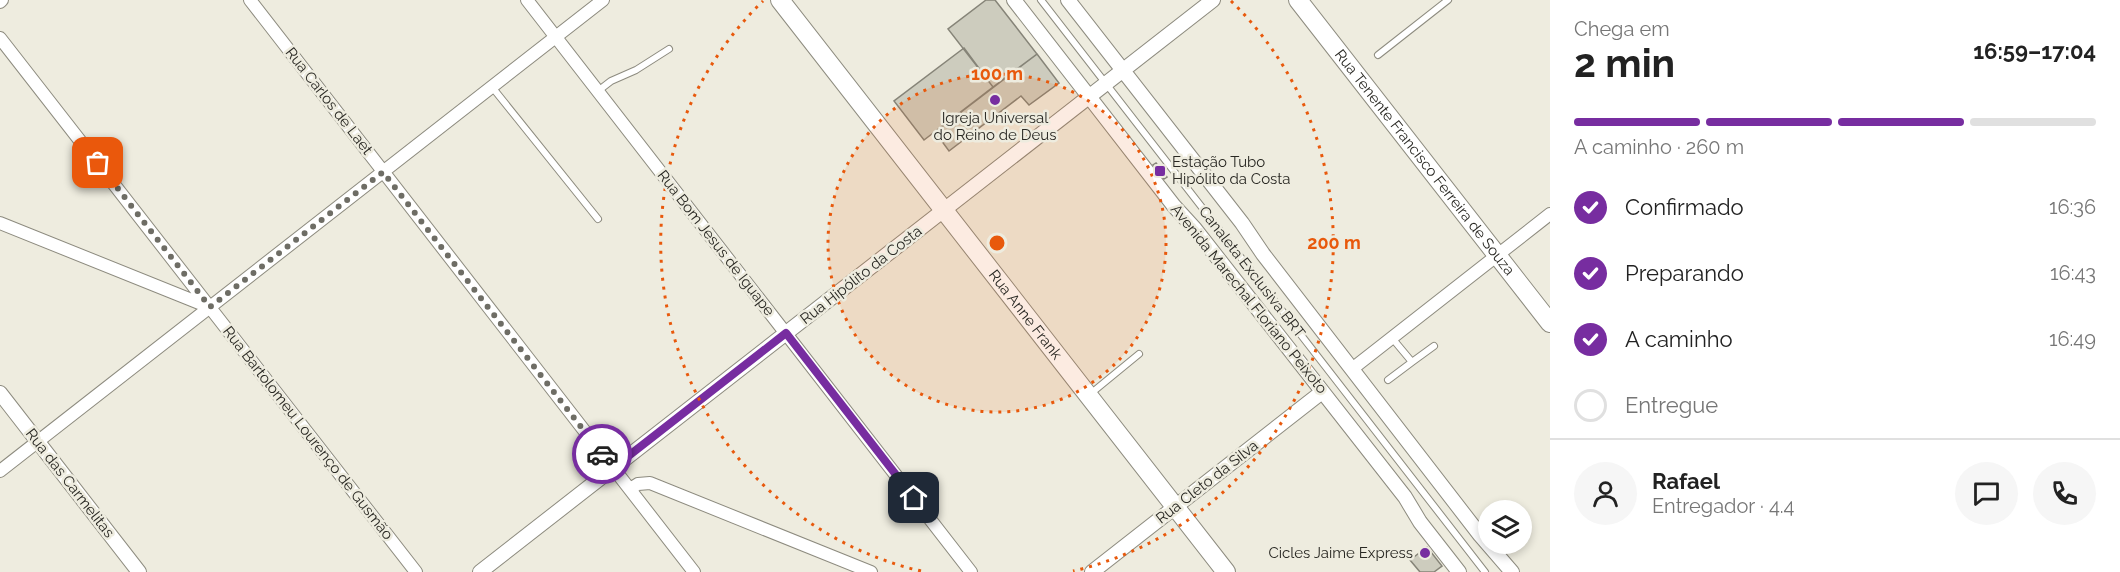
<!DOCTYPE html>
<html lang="pt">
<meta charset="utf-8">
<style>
:root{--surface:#fff;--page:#f6f6f6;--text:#222;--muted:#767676;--line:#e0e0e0;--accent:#772da0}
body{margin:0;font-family:Raleway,sans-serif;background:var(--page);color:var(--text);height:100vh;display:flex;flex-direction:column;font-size:22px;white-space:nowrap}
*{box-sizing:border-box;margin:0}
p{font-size:20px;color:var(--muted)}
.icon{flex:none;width:33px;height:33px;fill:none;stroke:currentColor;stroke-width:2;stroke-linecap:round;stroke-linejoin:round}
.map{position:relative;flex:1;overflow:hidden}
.sheet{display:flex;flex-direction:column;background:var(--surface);width:570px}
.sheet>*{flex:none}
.fabs{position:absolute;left:1478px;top:500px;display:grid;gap:12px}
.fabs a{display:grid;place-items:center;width:54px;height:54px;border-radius:50%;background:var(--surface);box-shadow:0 3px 9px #0003;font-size:30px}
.pin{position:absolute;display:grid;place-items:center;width:51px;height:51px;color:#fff;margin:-26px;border-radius:12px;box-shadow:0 3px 9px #0006}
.courier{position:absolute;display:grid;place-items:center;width:60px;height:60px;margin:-30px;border:4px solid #772da0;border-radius:50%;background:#fff;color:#222;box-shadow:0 2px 8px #0007}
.head em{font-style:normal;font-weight:700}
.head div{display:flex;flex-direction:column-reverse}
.head{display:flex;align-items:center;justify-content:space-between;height:102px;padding:0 24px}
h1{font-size:39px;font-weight:700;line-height:45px}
.bar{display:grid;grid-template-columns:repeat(4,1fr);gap:9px 6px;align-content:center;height:72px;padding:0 24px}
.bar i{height:8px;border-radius:4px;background:var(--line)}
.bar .current{background:var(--accent)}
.bar p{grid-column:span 4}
.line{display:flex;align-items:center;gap:15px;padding:0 24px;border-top:2px solid var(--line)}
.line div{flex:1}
.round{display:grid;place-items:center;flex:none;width:63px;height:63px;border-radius:32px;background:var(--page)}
ol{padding:0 24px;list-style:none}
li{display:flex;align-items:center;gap:18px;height:66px}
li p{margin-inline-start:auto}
li .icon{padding:6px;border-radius:50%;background:var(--accent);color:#fff;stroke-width:4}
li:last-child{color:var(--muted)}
li i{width:33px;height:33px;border:3px solid var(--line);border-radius:50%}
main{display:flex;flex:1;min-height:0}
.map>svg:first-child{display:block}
</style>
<main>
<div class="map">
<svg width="1550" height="572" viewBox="0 0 1550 572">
<rect width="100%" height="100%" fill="#eeecdf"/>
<path fill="#cdccbe" stroke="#868478" stroke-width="1.5" d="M 986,0 L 995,0 L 1037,54 L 993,87 L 948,29 Z
M 964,48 L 993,87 L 924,140 L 894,101 Z
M 1037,54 L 1059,83 L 1029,105 L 1021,96 L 949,151 L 935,132 Z
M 1156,163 L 1167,177 L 1164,179 L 1153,165 Z
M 1427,547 L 1442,566 L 1434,572 L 1420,572 L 1410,560 Z"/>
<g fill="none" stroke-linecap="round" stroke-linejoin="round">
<defs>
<path id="service" d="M 1041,0 L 1485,572
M 1378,55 L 1448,0
M 492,87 L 598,219
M 598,91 L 611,81 L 636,70 L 669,49
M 1392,338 L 1412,362 L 1434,346
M 1388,380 L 1412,362
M 1089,395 L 1139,354"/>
<path id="minor" d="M 250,0 L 694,572
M 527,0 L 971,572
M 0,2 L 2,0
M 0,38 L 416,572
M 0,223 L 209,307
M 1352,369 L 1550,214
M 0,471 L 603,0
M 630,489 L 638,484 L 650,483 L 871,572"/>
<path id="tertiary" d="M 1014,0 L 1174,206 L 1195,229 L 1405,497 L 1420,522 L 1459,572
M 1068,0 L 1242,223 L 1263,254 L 1480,535 L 1512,572
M 0,393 L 139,572
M 480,572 L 1213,0
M 1092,572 L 1322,392"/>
<g id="primary">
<path id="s1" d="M 780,0 L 1226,572"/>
<path id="s2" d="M 1298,0 L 1550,323"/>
</g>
</defs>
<use href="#service" stroke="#8d8b7f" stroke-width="8"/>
<use href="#minor" stroke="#8d8b7f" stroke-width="14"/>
<use href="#tertiary" stroke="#8d8b7f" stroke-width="16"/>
<use href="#primary" stroke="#8d8b7f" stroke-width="20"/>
<use href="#service" stroke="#fff" stroke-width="6"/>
<use href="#minor" stroke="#fff" stroke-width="12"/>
<use href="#tertiary" stroke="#fff" stroke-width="14"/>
<use href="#primary" stroke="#fff" stroke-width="18"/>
</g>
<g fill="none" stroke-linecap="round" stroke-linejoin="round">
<path stroke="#6e6d65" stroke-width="6" stroke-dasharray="0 10.8" d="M 98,163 L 210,307 L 383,172 L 602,454"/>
<path stroke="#772da0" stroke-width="8" d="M 602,454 L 613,468 L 786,333 L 914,498"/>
</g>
<circle cx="997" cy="243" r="169" fill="#e8590c" fill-opacity=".12"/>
<g fill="none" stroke="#e8590c" stroke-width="3" stroke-dasharray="3 6">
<circle cx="997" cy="243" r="169"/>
<path d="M921 571A337 337 0 0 1 763 1M1231 1A337 337 0 0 1 1073 571"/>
</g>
<g fill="#772da0" stroke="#eeecdf" stroke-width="2">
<circle cx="995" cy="100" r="6"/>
<rect x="1154" y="165" width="12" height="12" rx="3"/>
<circle cx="1425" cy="553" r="6"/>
</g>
<g text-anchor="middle" stroke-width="5" stroke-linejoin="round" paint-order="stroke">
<g font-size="15" fill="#292823" stroke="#eeecdf">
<text transform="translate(329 101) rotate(52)" y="5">Rua Carlos de Laet</text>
<text dy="5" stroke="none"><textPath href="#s2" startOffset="206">Rua Tenente Francisco Ferreira de Souza</textPath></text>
<text transform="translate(716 243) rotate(52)" y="5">Rua Bom Jesus de Iguape</text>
<text transform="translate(1252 272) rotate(52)" y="5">Canaleta Exclusiva BRT</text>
<text transform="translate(861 275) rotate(-38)" y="5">Rua Hipólito da Costa</text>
<text transform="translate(1249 299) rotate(51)" y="5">Avenida Marechal Floriano Peixoto</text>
<text dy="5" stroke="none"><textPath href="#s1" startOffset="399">Rua Anne Frank</textPath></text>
<text transform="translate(308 433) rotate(52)" y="5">Rua Bartolomeu Lourenço de Gusmão</text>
<text transform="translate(1207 482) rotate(-38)" y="5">Rua Cleto da Silva</text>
<text transform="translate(70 483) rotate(52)" y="5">Rua das Carmelitas</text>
</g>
<g font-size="15" fill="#292823" stroke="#eeecdf">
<text x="995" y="123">Igreja Universal<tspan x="995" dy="17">do Reino de Deus</tspan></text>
<text x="1172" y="167" text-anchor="start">Estação Tubo<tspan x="1172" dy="17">Hipólito da Costa</tspan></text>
<text x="1413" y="558" text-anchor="end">Cicles Jaime Express</text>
</g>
</g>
<circle cx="997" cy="243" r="9" fill="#e8590c" stroke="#eeecdf" stroke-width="3"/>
<g font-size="18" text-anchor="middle" font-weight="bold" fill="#e8590c" stroke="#eeecdf" stroke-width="5" stroke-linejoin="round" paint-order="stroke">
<text x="997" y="80">100 m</text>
<text x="1334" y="249">200 m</text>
</g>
</svg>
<div class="fabs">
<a><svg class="icon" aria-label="layers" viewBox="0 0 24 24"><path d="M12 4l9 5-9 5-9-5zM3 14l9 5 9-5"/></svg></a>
</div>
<div class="pin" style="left:98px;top:163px;background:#ea580c"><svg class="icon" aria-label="bag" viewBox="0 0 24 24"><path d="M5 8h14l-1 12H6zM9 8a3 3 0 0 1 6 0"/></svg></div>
<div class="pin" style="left:914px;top:498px;background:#1f2937"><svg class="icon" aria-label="home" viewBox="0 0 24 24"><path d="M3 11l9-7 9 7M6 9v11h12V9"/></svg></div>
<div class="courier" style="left:602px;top:454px"><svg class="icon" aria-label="car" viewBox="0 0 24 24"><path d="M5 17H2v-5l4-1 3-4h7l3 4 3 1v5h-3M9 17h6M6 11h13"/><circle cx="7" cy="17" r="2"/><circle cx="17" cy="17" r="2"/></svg></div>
</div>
<section class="sheet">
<div class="head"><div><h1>2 min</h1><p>Chega em</p></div><em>16:59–17:04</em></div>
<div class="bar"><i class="current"></i><i class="current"></i><i class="current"></i><i></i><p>A caminho · 260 m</p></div>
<ol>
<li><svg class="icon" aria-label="check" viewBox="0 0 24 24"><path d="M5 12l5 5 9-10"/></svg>Confirmado<p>16:36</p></li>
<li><svg class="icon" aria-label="check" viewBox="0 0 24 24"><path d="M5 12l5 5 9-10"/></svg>Preparando<p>16:43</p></li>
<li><svg class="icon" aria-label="check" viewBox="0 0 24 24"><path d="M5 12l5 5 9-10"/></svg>A caminho<p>16:49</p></li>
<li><i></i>Entregue</li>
</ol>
<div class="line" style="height:108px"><a class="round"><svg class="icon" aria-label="person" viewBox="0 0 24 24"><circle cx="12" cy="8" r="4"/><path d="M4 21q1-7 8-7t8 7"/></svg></a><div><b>Rafael</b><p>Entregador · 4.4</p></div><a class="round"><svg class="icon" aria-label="chat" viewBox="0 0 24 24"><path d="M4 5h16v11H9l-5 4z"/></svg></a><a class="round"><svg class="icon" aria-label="phone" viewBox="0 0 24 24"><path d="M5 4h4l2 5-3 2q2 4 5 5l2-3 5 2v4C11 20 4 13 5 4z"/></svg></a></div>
</section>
</main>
